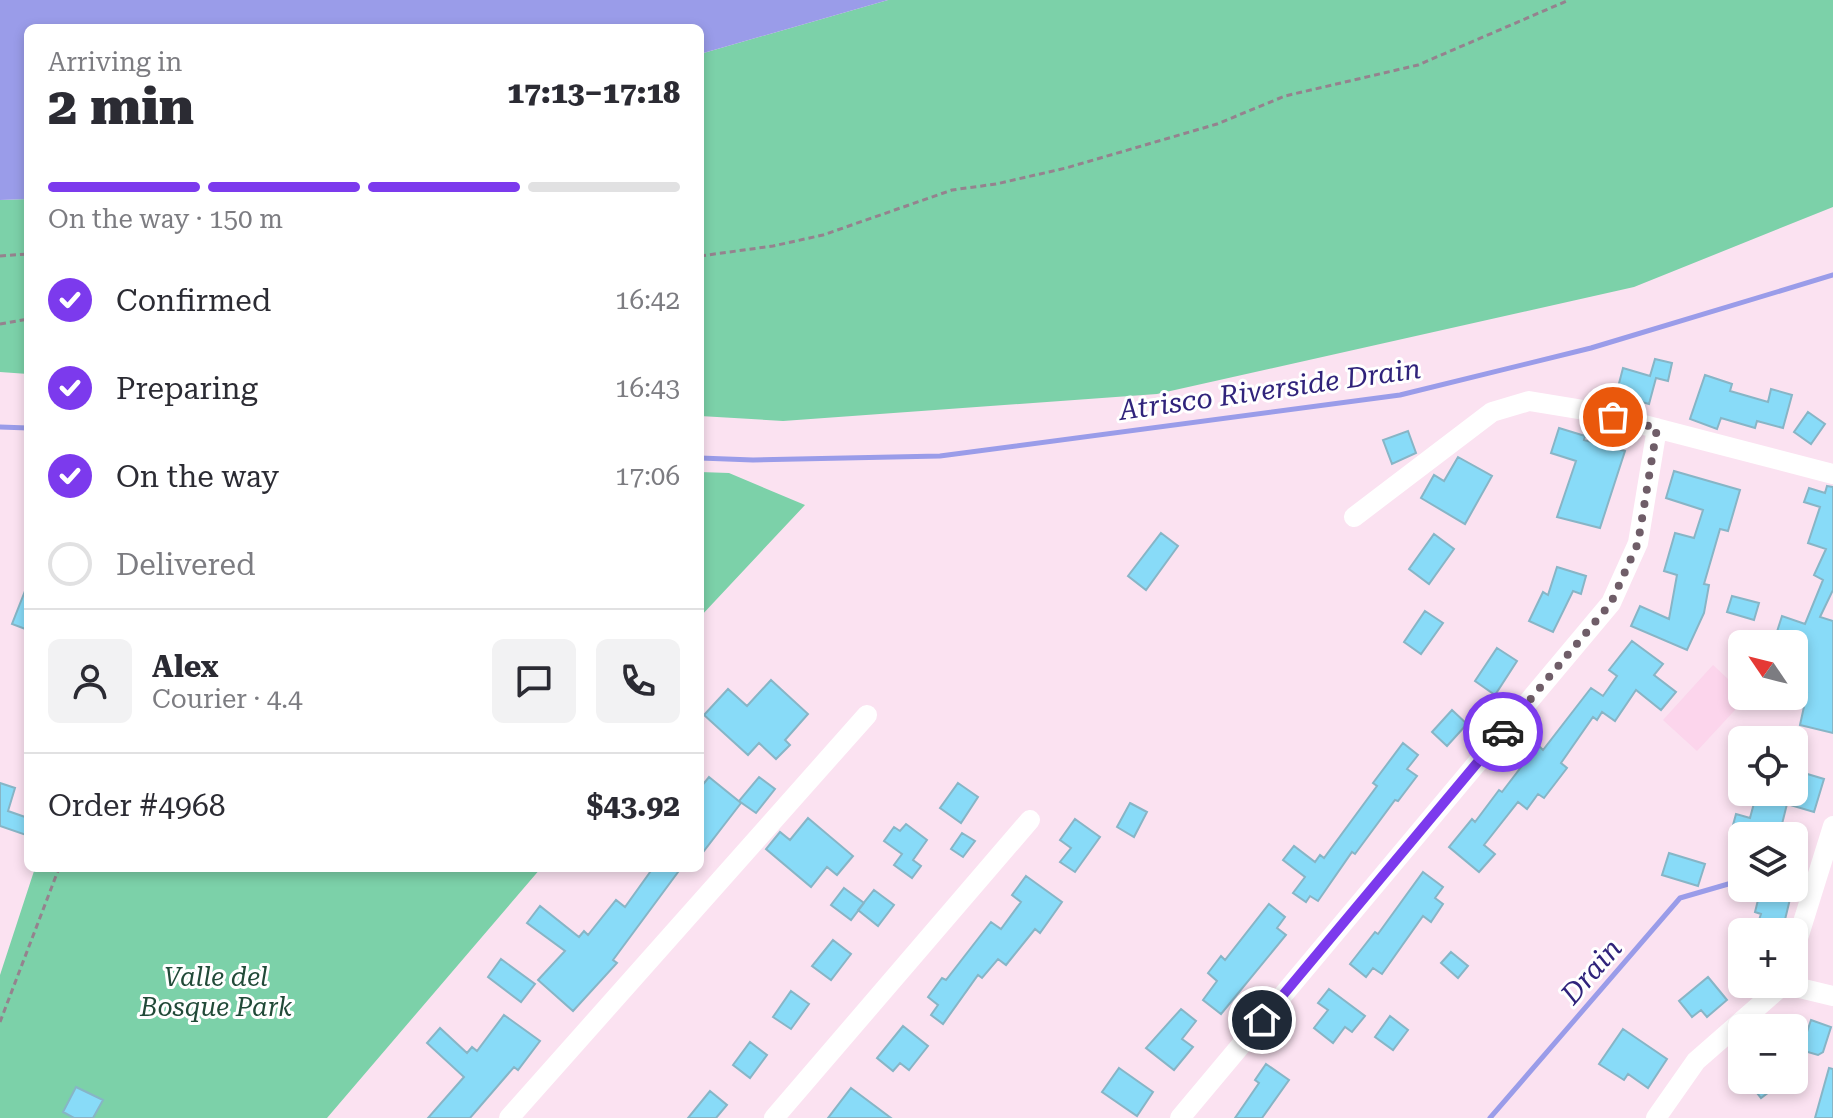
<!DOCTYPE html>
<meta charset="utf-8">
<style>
:root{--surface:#fff;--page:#f2f2f3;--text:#2b2b33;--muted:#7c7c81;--line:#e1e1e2;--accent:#7c3aed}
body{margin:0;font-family:"Roboto Serif",serif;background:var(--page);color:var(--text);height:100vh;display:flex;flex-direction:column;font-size:30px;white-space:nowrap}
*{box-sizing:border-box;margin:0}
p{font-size:26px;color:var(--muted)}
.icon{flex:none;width:44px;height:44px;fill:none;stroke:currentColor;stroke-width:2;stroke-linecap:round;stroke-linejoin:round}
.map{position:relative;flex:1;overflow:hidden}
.side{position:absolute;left:24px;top:24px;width:680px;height:848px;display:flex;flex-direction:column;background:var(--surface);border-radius:12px;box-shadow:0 4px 12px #0003}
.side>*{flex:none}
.needle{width:52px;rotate:305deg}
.buttons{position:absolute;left:1728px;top:630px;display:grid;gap:16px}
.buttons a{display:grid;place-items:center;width:80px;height:80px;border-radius:12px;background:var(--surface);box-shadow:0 4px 12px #0003;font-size:40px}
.pin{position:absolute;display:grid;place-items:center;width:68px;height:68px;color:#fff;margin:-34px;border:4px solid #fff;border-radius:50%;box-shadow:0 2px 8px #0007}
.courier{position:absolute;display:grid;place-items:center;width:80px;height:80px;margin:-40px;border:6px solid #7c3aed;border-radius:50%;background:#fff;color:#222;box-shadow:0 2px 10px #0007}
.headline em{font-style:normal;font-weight:800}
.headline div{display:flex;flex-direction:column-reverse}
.headline{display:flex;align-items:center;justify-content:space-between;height:136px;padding:0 24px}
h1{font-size:52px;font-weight:800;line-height:60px}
.bar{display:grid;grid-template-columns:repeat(4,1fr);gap:12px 8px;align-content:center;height:96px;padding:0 24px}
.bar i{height:10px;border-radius:6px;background:var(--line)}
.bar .active{background:var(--accent)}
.bar p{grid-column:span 4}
.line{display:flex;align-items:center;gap:20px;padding:0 24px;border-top:2px solid var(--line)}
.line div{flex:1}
.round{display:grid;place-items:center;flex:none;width:84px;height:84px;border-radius:12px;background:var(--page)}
ol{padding:0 24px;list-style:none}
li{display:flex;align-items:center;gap:24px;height:88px}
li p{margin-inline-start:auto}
li .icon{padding:8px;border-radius:50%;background:var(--accent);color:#fff;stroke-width:4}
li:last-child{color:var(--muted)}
li i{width:44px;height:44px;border:4px solid var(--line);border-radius:50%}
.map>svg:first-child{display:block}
</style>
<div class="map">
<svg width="1833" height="1118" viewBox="0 0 1833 1118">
<rect width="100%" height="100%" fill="#fbe2f1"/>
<path fill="#fcd5ec" d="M 1713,665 L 1742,692 L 1742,696 L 1747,697 L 1697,751 L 1663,720 Z"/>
<path fill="#7cd1a9" d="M 888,0 L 1833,0 L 1833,207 L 1634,287 L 1157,394 L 783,421 L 700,416 L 700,54 Z
M 28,199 L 28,374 L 0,372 L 0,200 Z
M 700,472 L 729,473 L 805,505 L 700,617 Z
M 35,868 L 541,868 L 327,1118 L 0,1118 L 0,975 Z"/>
<path fill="#9a9ce9" d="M 0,0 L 888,0 L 700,54 L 700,28 L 28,28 L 28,199 L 0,200 Z"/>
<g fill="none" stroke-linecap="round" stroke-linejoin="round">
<path stroke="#9a9ce9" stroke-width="5" d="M 0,427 L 28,428
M 700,458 L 753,460 L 940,456 L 1400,395 L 1591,348 L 1833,275
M 1794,865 L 1802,863
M 1490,1118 L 1680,898 L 1742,880"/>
</g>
<path fill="#88dbf8" stroke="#87b5c6" stroke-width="2" d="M 1655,359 L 1672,363 L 1668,381 L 1656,378 L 1649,404 L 1616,395 L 1623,368 L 1650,376 Z
M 1705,375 L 1732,384 L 1730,391 L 1768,402 L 1771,389 L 1792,395 L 1783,428 L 1757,421 L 1755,428 L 1721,418 L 1717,429 L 1690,419 Z
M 1808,412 L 1825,424 L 1811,444 L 1794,432 Z
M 1559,428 L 1585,436 L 1584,440 L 1625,451 L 1600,528 L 1557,517 L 1576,461 L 1551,453 Z
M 1408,431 L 1416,453 L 1392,464 L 1383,440 Z
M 1458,457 L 1492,476 L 1465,524 L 1421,498 L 1434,475 L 1444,481 Z
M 1674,471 L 1740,490 L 1728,531 L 1720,529 L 1704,584 L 1709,585 L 1704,613 L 1687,650 L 1631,626 L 1640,606 L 1669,619 L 1677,575 L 1664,571 L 1675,533 L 1694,538 L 1703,510 L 1666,498 Z
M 1827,486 L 1833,487 L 1833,590 L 1820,617 L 1833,621 L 1833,733 L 1800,725 L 1807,693 L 1794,689 L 1794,644 L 1773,644 L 1782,616 L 1805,624 L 1823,580 L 1814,575 L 1826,549 L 1808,543 L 1820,507 L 1804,502 L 1809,488 L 1825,493 Z
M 1161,533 L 1178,546 L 1146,590 L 1128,576 Z
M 1434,534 L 1454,549 L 1429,584 L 1409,569 Z
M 1557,567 L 1586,576 L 1581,594 L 1573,591 L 1553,632 L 1529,621 L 1543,592 L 1548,595 Z
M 27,586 L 28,586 L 28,630 L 12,624 Z
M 1732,596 L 1759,603 L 1754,620 L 1727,612 Z
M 1425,611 L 1443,623 L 1421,654 L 1404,642 Z
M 1632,641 L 1663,664 L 1654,675 L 1676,692 L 1661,710 L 1636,690 L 1615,721 L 1602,712 L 1597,720 L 1593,717 L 1561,763 L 1567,768 L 1544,798 L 1538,794 L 1527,809 L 1518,802 L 1484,845 L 1495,854 L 1479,872 L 1449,847 L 1472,819 L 1475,822 L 1499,790 L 1502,792 L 1538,745 L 1543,750 L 1591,688 L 1603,696 L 1617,676 L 1609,670 Z
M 1497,648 L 1517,661 L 1495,695 L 1475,681 Z
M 771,680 L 808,714 L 785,740 L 790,745 L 776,759 L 759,743 L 748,755 L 704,715 L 728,689 L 747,706 Z
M 1452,710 L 1467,724 L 1447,746 L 1432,732 Z
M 1403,743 L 1418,755 L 1407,769 L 1417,776 L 1398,801 L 1395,800 L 1355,854 L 1352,852 L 1318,901 L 1310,896 L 1306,902 L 1293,893 L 1305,877 L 1283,860 L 1294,846 L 1315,862 L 1320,855 L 1324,858 L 1377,786 L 1373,783 Z
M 1794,770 L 1824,779 L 1814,812 L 1787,804 L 1779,836 L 1730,836 L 1736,814 L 1750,818 L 1757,792 L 1794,792 Z
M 709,777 L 741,803 L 700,856 L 700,788 Z
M 759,777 L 775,789 L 756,813 L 739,801 Z
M 0,783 L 15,788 L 8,811 L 28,818 L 26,835 L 0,826 Z
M 958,783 L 978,797 L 961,823 L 940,808 Z
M 1130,803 L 1147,812 L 1134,837 L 1117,827 Z
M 808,818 L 853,856 L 837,875 L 827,867 L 811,887 L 766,849 L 780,832 L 790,840 Z
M 1075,819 L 1100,837 L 1075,872 L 1060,862 L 1071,848 L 1060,840 Z
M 906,824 L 927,840 L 913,860 L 921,866 L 912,878 L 894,865 L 902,854 L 884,841 L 894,827 L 900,831 Z
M 962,833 L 975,841 L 963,857 L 951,849 Z
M 1669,853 L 1705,864 L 1698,886 L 1662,875 Z
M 653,868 L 681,868 L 613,960 L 617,963 L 573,1011 L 538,980 L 565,951 L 527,923 L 540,906 L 579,937 L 584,931 L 588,935 L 616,900 L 625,907 Z
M 1423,872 L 1443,887 L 1435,898 L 1443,904 L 1431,922 L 1423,916 L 1382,974 L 1373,968 L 1366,977 L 1350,964 L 1375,932 L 1378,934 Z
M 1026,876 L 1062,902 L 1040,933 L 1035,929 L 1006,965 L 998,959 L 982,978 L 978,975 L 943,1024 L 931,1015 L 938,1005 L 928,997 L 942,978 L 946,980 L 991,922 L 1001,929 L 1021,902 L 1012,895 Z
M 844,888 L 864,903 L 851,920 L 831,905 Z
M 874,890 L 894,905 L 878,926 L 858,910 Z
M 1760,892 L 1790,899 L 1782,932 L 1755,932 L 1761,914 L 1755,912 Z
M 1269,904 L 1285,917 L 1277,928 L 1286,935 L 1221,1014 L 1203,1000 L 1217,981 L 1208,973 L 1221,956 L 1225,960 Z
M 833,940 L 851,954 L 831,980 L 812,966 Z
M 1451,952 L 1468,966 L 1458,978 L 1441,963 Z
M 501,959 L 535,984 L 521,1002 L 488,977 Z
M 1708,977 L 1727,1000 L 1707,1017 L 1701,1010 L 1692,1017 L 1679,1001 Z
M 1329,989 L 1365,1016 L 1352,1032 L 1345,1027 L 1333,1043 L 1314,1028 L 1328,1010 L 1318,1003 Z
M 791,991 L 809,1004 L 791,1029 L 773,1017 Z
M 1181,1009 L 1196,1021 L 1182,1039 L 1193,1047 L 1174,1070 L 1146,1048 Z
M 504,1015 L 540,1041 L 518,1070 L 514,1067 L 470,1118 L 428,1118 L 464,1077 L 427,1043 L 440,1028 L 467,1053 L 472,1047 L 477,1051 Z
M 1390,1016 L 1408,1030 L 1393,1050 L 1375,1037 Z
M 1811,1020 L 1831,1027 L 1823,1052 L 1818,1055 L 1801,1050 Z
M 903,1026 L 928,1046 L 909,1070 L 900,1063 L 893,1071 L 877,1058 Z
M 1623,1029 L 1667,1059 L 1648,1088 L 1628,1074 L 1624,1080 L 1599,1064 Z
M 750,1042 L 767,1055 L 750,1078 L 733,1065 Z
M 1266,1064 L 1289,1080 L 1262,1118 L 1235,1118 L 1259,1083 L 1255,1080 Z
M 1119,1068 L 1153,1092 L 1137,1116 L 1102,1092 Z
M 1829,1068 L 1833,1069 L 1833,1118 L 1815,1118 Z
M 1747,1080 L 1785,1080 L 1761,1098 Z
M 76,1087 L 103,1100 L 93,1118 L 74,1118 L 63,1112 Z
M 851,1088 L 891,1118 L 828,1118 Z
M 710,1091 L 727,1105 L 716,1118 L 688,1118 Z"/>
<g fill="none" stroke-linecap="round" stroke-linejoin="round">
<path stroke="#95828e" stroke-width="3" stroke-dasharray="6 4" stroke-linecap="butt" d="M 0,256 L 28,254
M 700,256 L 773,246 L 823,235 L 952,190 L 996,184 L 1066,168 L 1217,124 L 1285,96 L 1418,65 L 1569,0
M 0,324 L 28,319
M 0,1022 L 59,868"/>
<path stroke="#fff" stroke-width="20" d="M 1354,517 L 1492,412 L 1529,401 L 1590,411 L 1833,474
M 1794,951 L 1833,826
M 1783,984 L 1833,996
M 509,1118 L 867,715
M 774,1118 L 1030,820
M 1180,1118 L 1611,603 L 1638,543 L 1657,428
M 1656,1118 L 1696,1061 L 1784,984"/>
</g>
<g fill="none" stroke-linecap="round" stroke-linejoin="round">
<path stroke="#6f5d68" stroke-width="8" stroke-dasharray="0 14.4" d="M 1503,732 L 1611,603 L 1638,543 L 1657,428 L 1613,417"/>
<path stroke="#7c3aed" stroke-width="10" d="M 1262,1020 L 1503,732"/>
</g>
<g text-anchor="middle" stroke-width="6" stroke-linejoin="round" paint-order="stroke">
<g font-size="26" font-style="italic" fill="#214a38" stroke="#fff">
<text x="216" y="986">Valle del<tspan x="216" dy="30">Bosque Park</tspan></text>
</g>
<g font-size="28" font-style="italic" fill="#30237b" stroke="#fff">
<text transform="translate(1270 389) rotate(-8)" y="10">Atrisco Riverside Drain</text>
<text transform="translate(1591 971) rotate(-49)" y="10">Drain</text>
</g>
</g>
</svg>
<div class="buttons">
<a><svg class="needle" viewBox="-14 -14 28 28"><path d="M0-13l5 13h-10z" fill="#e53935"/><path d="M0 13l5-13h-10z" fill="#7c7c81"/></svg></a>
<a><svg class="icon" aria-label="locate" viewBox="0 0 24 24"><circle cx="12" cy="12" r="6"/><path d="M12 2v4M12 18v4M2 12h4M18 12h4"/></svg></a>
<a><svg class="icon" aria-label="layers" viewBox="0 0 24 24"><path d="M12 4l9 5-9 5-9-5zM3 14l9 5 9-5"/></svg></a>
<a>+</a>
<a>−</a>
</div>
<div class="pin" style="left:1613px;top:417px;background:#ea580c"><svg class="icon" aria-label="bag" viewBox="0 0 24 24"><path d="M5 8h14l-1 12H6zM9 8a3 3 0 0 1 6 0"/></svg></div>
<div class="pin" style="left:1262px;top:1020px;background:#1f2937"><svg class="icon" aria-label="home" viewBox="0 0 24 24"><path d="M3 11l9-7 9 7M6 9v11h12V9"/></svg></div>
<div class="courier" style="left:1503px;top:732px"><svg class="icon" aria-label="car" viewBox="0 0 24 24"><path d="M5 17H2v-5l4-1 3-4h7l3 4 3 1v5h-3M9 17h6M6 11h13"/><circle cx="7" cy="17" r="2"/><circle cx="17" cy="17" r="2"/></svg></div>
<section class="side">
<div class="headline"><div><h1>2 min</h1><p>Arriving in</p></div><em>17:13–17:18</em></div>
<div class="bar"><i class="active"></i><i class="active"></i><i class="active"></i><i></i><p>On the way · 150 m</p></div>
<ol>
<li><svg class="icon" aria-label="check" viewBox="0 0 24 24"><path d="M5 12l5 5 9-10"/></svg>Confirmed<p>16:42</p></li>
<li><svg class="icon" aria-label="check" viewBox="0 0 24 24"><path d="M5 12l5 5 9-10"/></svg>Preparing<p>16:43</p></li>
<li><svg class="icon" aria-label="check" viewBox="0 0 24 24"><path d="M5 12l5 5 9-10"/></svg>On the way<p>17:06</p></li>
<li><i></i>Delivered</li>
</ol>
<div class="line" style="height:144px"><a class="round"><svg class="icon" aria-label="person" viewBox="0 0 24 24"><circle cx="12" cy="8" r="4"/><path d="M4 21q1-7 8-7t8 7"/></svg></a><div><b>Alex</b><p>Courier · 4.4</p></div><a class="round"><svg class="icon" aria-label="chat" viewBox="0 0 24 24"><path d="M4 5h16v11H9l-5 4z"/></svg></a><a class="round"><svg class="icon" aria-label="phone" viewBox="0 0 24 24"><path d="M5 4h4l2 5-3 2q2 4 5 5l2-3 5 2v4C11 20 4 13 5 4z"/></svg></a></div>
<div class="line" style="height:104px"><div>Order #4968</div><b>$43.92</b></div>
</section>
</div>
